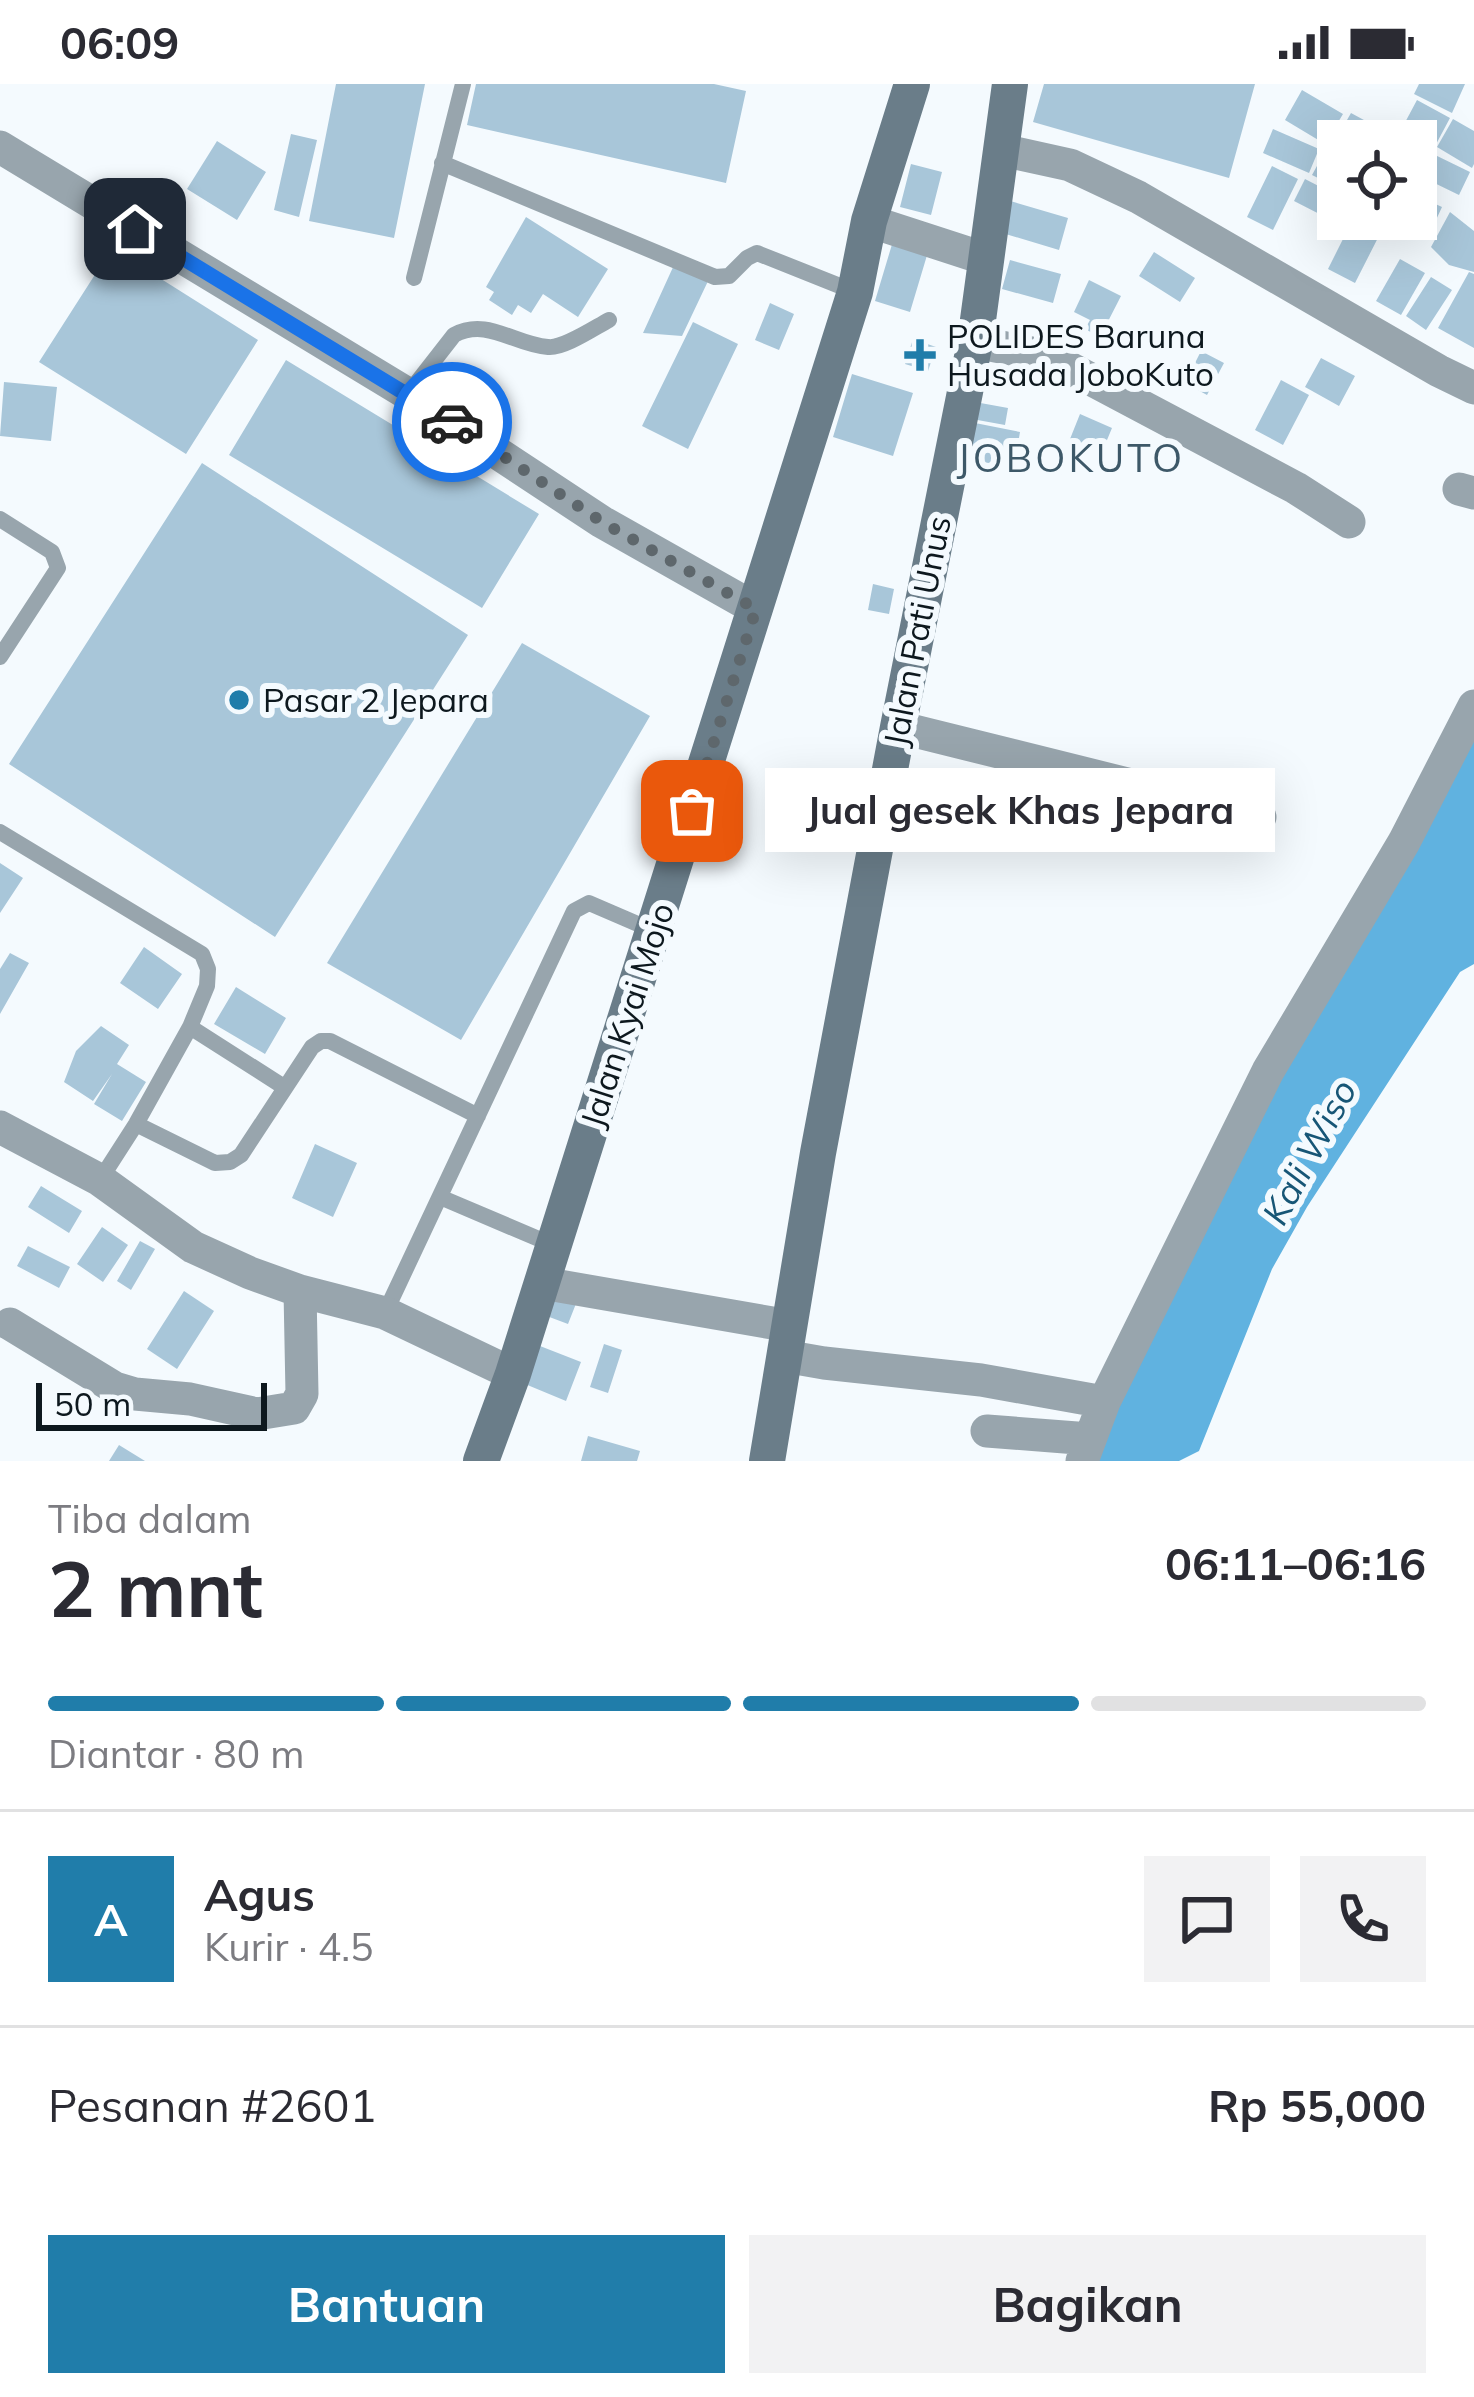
<!DOCTYPE html>
<html lang="id">
<meta charset="utf-8">
<style>
:root{--surface:#fff;--page:#f2f2f3;--text:#2b2b33;--muted:#7c7c81;--line:#e1e1e2;--accent:#207daa}
body{margin:0;font-family:Mulish,sans-serif;background:var(--page);color:var(--text);height:100vh;display:flex;flex-direction:column;font-size:45px;white-space:nowrap}
*{box-sizing:border-box;margin:0}
p{font-size:39px;color:var(--muted)}
.icon{flex:none;width:66px;height:66px;fill:none;stroke:currentColor;stroke-width:2;stroke-linecap:round;stroke-linejoin:round}
.map{position:relative;height:1377px;overflow:hidden}
.sheet{display:flex;flex-direction:column;background:var(--surface);flex:1}
.sheet>*{flex:none}
.controls{position:absolute;left:1317px;top:36px;display:grid;gap:24px}
.controls a{display:grid;place-items:center;width:120px;height:120px;border-radius:0px;background:var(--surface);box-shadow:0 12px 48px #0002;font-size:60px}
.scale{position:absolute;left:36px;bottom:30px;width:231px;box-sizing:border-box;padding-left:12px;border:6px solid #0d181e;border-top:0;font-size:33px;line-height:42px;white-space:nowrap;color:#0d181e;-webkit-text-stroke:9px #f4fafe;paint-order:stroke}
.pin{position:absolute;display:grid;place-items:center;width:102px;height:102px;color:#fff;margin:-51px;border-radius:24px;box-shadow:0 6px 18px #0006}
.courier{position:absolute;display:grid;place-items:center;width:120px;height:120px;margin:-60px;border:9px solid #1a73e8;border-radius:50%;background:#fff;color:#222;box-shadow:0 3px 15px #0007}
.bubble{position:absolute;height:84px;border-radius:0px;background:var(--surface);box-shadow:0 12px 48px #0002;font-size:39px;font-weight:700;line-height:84px;text-align:center}
.head em{font-style:normal;font-weight:700}
.head div{display:flex;flex-direction:column-reverse}
.head{display:flex;align-items:center;justify-content:space-between;height:204px;padding:0 48px}
h1{font-size:78px;font-weight:700;line-height:90px}
.bar{display:grid;grid-template-columns:repeat(4,1fr);gap:18px 12px;align-content:center;height:144px;padding:0 48px}
.bar i{height:15px;border-radius:9px;background:var(--line)}
.bar .current{background:var(--accent)}
.bar p{grid-column:span 4}
.line{display:flex;align-items:center;gap:30px;padding:0 48px;border-top:3px solid var(--line)}
.line div{flex:1}
.round{display:grid;place-items:center;flex:none;width:126px;height:126px;border-radius:0px;background:var(--page)}
.button{display:flex;gap:24px;margin-top:auto;padding:24px 48px}
.button a{flex:1;height:138px;border-radius:0px;background:var(--accent);color:#fff;font-size:48px;font-weight:700;line-height:138px;text-align:center}
.button a+a{background:var(--page);color:var(--text)}
.status{display:flex;justify-content:space-between;align-items:center;height:84px;padding:0 60px;background:var(--surface);direction:ltr}
.status svg{height:33px;fill:currentColor}
.map>svg:first-child{display:block}
</style>
<div class="status"><b>06:09</b><svg viewBox="0 0 49 12"><path d="M0 12V9h3v3zM5 12V6h3v6zM10 12V3h3v9zM15 12V0h3v12zM26 1h20v11H26zM47 4h2v5h-2z"/></svg></div>
<div class="map">
<svg width="1474" height="1377" viewBox="0 0 1474 1377">
<rect width="100%" height="100%" fill="#f4fafe"/>
<path fill="#60b2e0" d="M 1474,641 L 1474,880 L 1460,888 L 1307,1123 L 1272,1185 L 1199,1367 L 1179,1377 L 1087,1377 L 1158,1210 Z"/>
<path fill="#a8c6d9" d="M 336,0 L 425,0 L 394,154 L 309,137 Z
M 476,0 L 714,0 L 746,7 L 726,99 L 467,41 Z
M 1044,0 L 1255,0 L 1229,94 L 1033,38 Z
M 1419,0 L 1465,0 L 1452,29 L 1414,10 Z
M 1302,6 L 1343,30 L 1325,60 L 1285,36 Z
M 1417,16 L 1450,34 L 1434,64 L 1401,46 Z
M 1351,29 L 1386,48 L 1382,57 L 1335,57 Z
M 1453,35 L 1474,47 L 1474,80 L 1472,84 L 1437,63 Z
M 1273,45 L 1319,65 L 1309,89 L 1263,69 Z
M 291,50 L 317,56 L 299,133 L 274,126 Z
M 217,57 L 266,88 L 237,136 L 187,105 Z
M 1433,70 L 1470,88 L 1459,111 L 1422,93 Z
M 1323,71 L 1338,78 L 1338,104 L 1312,91 Z
M 911,80 L 942,88 L 931,131 L 900,123 Z
M 1272,82 L 1298,95 L 1273,146 L 1247,133 Z
M 1305,95 L 1338,112 L 1337,139 L 1294,117 Z
M 1416,111 L 1442,123 L 1429,151 L 1395,135 L 1416,135 Z
M 1007,116 L 1068,134 L 1059,166 L 999,148 Z
M 1450,128 L 1474,147 L 1474,188 L 1449,181 L 1431,163 Z
M 526,133 L 608,185 L 578,233 L 543,210 L 531,229 L 518,221 L 512,231 L 489,216 L 494,208 L 486,203 Z
M 1353,135 L 1375,135 L 1385,140 L 1355,199 L 1328,185 Z
M 893,157 L 928,168 L 910,228 L 875,217 Z
M 112,164 L 258,256 L 186,370 L 39,278 Z
M 1154,168 L 1195,194 L 1180,218 L 1139,192 Z
M 1400,175 L 1425,189 L 1401,231 L 1376,217 Z
M 1010,176 L 1061,190 L 1053,219 L 1002,205 Z
M 674,181 L 709,195 L 682,252 L 643,249 Z
M 1469,188 L 1474,190 L 1474,264 L 1438,244 Z
M 1431,193 L 1452,206 L 1426,246 L 1406,232 Z
M 1089,196 L 1121,212 L 1100,253 L 1085,245 L 1090,236 L 1074,228 Z
M 770,219 L 794,230 L 779,266 L 755,256 Z
M 693,238 L 738,260 L 688,365 L 642,342 Z
M 913,255 L 936,263 L 928,287 L 905,280 Z
M 1201,267 L 1224,279 L 1207,311 L 1185,299 Z
M 1321,274 L 1355,292 L 1339,322 L 1305,303 Z
M 286,276 L 539,430 L 482,524 L 229,371 Z
M 852,290 L 913,309 L 893,372 L 833,353 Z
M 1281,296 L 1309,311 L 1283,361 L 1255,346 Z
M 4,298 L 57,303 L 51,357 L 0,352 Z
M 975,318 L 1008,324 L 1005,341 L 972,335 Z
M 1080,330 L 1112,344 L 1102,368 L 1070,355 Z
M 970,338 L 1020,348 L 1014,384 L 963,374 Z
M 202,379 L 468,551 L 275,853 L 9,680 Z
M 873,500 L 894,505 L 889,530 L 868,526 Z
M 522,559 L 650,632 L 461,956 L 327,879 Z
M 0,779 L 23,794 L 0,829 Z
M 144,863 L 182,890 L 158,925 L 120,899 Z
M 10,869 L 29,879 L 0,930 L 0,885 Z
M 236,903 L 286,934 L 265,970 L 214,940 Z
M 101,942 L 129,961 L 117,980 L 146,998 L 122,1037 L 94,1020 L 112,990 L 93,1017 L 64,998 L 76,967 Z
M 315,1060 L 357,1079 L 333,1133 L 292,1114 Z
M 41,1102 L 82,1127 L 69,1149 L 28,1123 Z
M 102,1143 L 128,1161 L 103,1198 L 77,1180 Z
M 140,1157 L 155,1165 L 131,1206 L 117,1197 Z
M 28,1162 L 70,1183 L 59,1204 L 17,1182 Z
M 555,1203 L 579,1212 L 568,1240 L 544,1231 Z
M 184,1207 L 214,1227 L 177,1285 L 147,1265 Z
M 604,1260 L 622,1266 L 608,1309 L 590,1303 Z
M 540,1262 L 581,1278 L 566,1317 L 525,1300 Z
M 588,1352 L 640,1367 L 637,1377 L 581,1377 Z
M 119,1361 L 145,1377 L 109,1377 Z"/>
<g fill="none" stroke-linecap="round" stroke-linejoin="round">
<path stroke="#98a5ad" stroke-width="16" d="M 442,79 L 715,193 L 729,192 L 747,174 L 757,169 L 855,208
M 414,194 L 463,0
M 408,310 L 454,251 C 487,233 515,261 548,263 C 563,265 594,244 609,236
M 437,366 L 454,339
M 0,435 L 52,468 L 58,484 L 0,573
M 0,748 L 202,870 L 208,885 L 207,902 L 190,943 L 136,1040 L 100,1096
M 190,943 L 284,1003
M 136,1040 L 215,1079 L 230,1078 L 241,1071 L 312,963 L 321,957 L 330,957 L 478,1032
M 440,1113 L 553,1161
M 385,1229 L 574,827 L 589,819 L 654,847"/>
<path stroke="#98a5ad" stroke-width="33" d="M 0,63 L 408,310 L 602,438 L 756,525
M 1002,66 L 1070,81 L 1138,113 L 1439,287 L 1474,304
M 869,137 L 986,175
M 975,258 L 1047,272 L 1296,404 L 1349,438
M 1459,405 L 1474,409
M 898,643 L 1260,733
M 0,1043 L 100,1096 L 193,1163 L 250,1189 L 300,1207 L 385,1229 L 513,1290
M 542,1199 L 790,1242
M 10,1240 L 115,1304 L 135,1310 L 190,1315 L 257,1330 L 294,1324 L 302,1310 L 300,1207
M 784,1272 L 824,1279 L 981,1296 L 1104,1318
M 987,1347 L 1090,1355
M 1082,1377 L 1104,1318 L 1268,987 L 1404,758 L 1474,622"/>
<path stroke="#6a7d89" stroke-width="36" d="M 481,1377 L 513,1290 L 855,208 L 869,137 L 912,0
M 767,1377 L 818,1069 L 898,643 L 975,258 L 1010,0"/>
</g>
<g fill="none" stroke-linecap="round" stroke-linejoin="round">
<path stroke="#5e676c" stroke-width="12" stroke-dasharray="0 21.6" d="M 452,338 L 602,438 L 756,525 L 692,727"/>
<path stroke="#1a73e8" stroke-width="15" d="M 135,145 L 452,338"/>
</g>
<g fill="#207daa" stroke="#f4fafe" stroke-width="4.5">
<path d="M914 253h12v12h12v12h-12v12h-12v-12h-12v-12h12z"/>
<circle cx="239" cy="616" r="12"/>
</g>
<g text-anchor="middle" stroke-width="12" stroke-linejoin="round" paint-order="stroke">
<g font-size="33" fill="#0d181e" stroke="#f4fafe" text-anchor="start">
<text x="947" y="264">POLIDES Baruna<tspan x="947" dy="38">Husada JoboKuto</tspan></text>
<text x="263" y="628">Pasar 2 Jepara</text>
</g>
<g font-size="33" fill="#0d181e" stroke="#f4fafe">
<text transform="translate(917 547) rotate(-79)" y="12">Jalan Pati Unus</text>
<text transform="translate(627 931) rotate(-72)" y="12">Jalan Kyai Mojo</text>
</g>
<g font-size="36" font-style="italic" fill="#175676" stroke="#f4fafe">
<text transform="translate(1309 1068) rotate(-62)" y="13">Kali Wiso</text>
</g>
<g font-size="39" letter-spacing="3" fill="#3d5868" stroke="#f4fafe">
<text x="1071" y="388">JOBOKUTO</text>
</g>
</g>
</svg>
<div class="controls">
<a><svg class="icon" aria-label="locate" viewBox="0 0 24 24"><circle cx="12" cy="12" r="6"/><path d="M12 2v4M12 18v4M2 12h4M18 12h4"/></svg></a>
</div>
<div class="scale">50 m</div>
<div class="pin" style="left:692px;top:727px;background:#ea580c"><svg class="icon" aria-label="bag" viewBox="0 0 24 24"><path d="M5 8h14l-1 12H6zM9 8a3 3 0 0 1 6 0"/></svg></div>
<div class="pin" style="left:135px;top:145px;background:#1f2937"><svg class="icon" aria-label="home" viewBox="0 0 24 24"><path d="M3 11l9-7 9 7M6 9v11h12V9"/></svg></div>
<div class="courier" style="left:452px;top:338px"><svg class="icon" aria-label="car" viewBox="0 0 24 24"><path d="M5 17H2v-5l4-1 3-4h7l3 4 3 1v5h-3M9 17h6M6 11h13"/><circle cx="7" cy="17" r="2"/><circle cx="17" cy="17" r="2"/></svg></div>
<div class="bubble" style="left:765px;top:684px;width:510px">Jual gesek Khas Jepara</div>
</div>
<section class="sheet">
<div class="head"><div><h1>2 mnt</h1><p>Tiba dalam</p></div><em>06:11–06:16</em></div>
<div class="bar"><i class="current"></i><i class="current"></i><i class="current"></i><i></i><p>Diantar · 80 m</p></div>
<div class="line" style="height:216px"><b class="round" style="background:var(--accent);color:#fff">A</b><div><b>Agus</b><p>Kurir · 4.5</p></div><a class="round"><svg class="icon" aria-label="chat" viewBox="0 0 24 24"><path d="M4 5h16v11H9l-5 4z"/></svg></a><a class="round"><svg class="icon" aria-label="phone" viewBox="0 0 24 24"><path d="M5 4h4l2 5-3 2q2 4 5 5l2-3 5 2v4C11 20 4 13 5 4z"/></svg></a></div>
<div class="line" style="height:156px"><div>Pesanan #2601</div><b>Rp 55,000</b></div>
<div class="button"><a>Bantuan</a><a>Bagikan</a></div>
</section>
